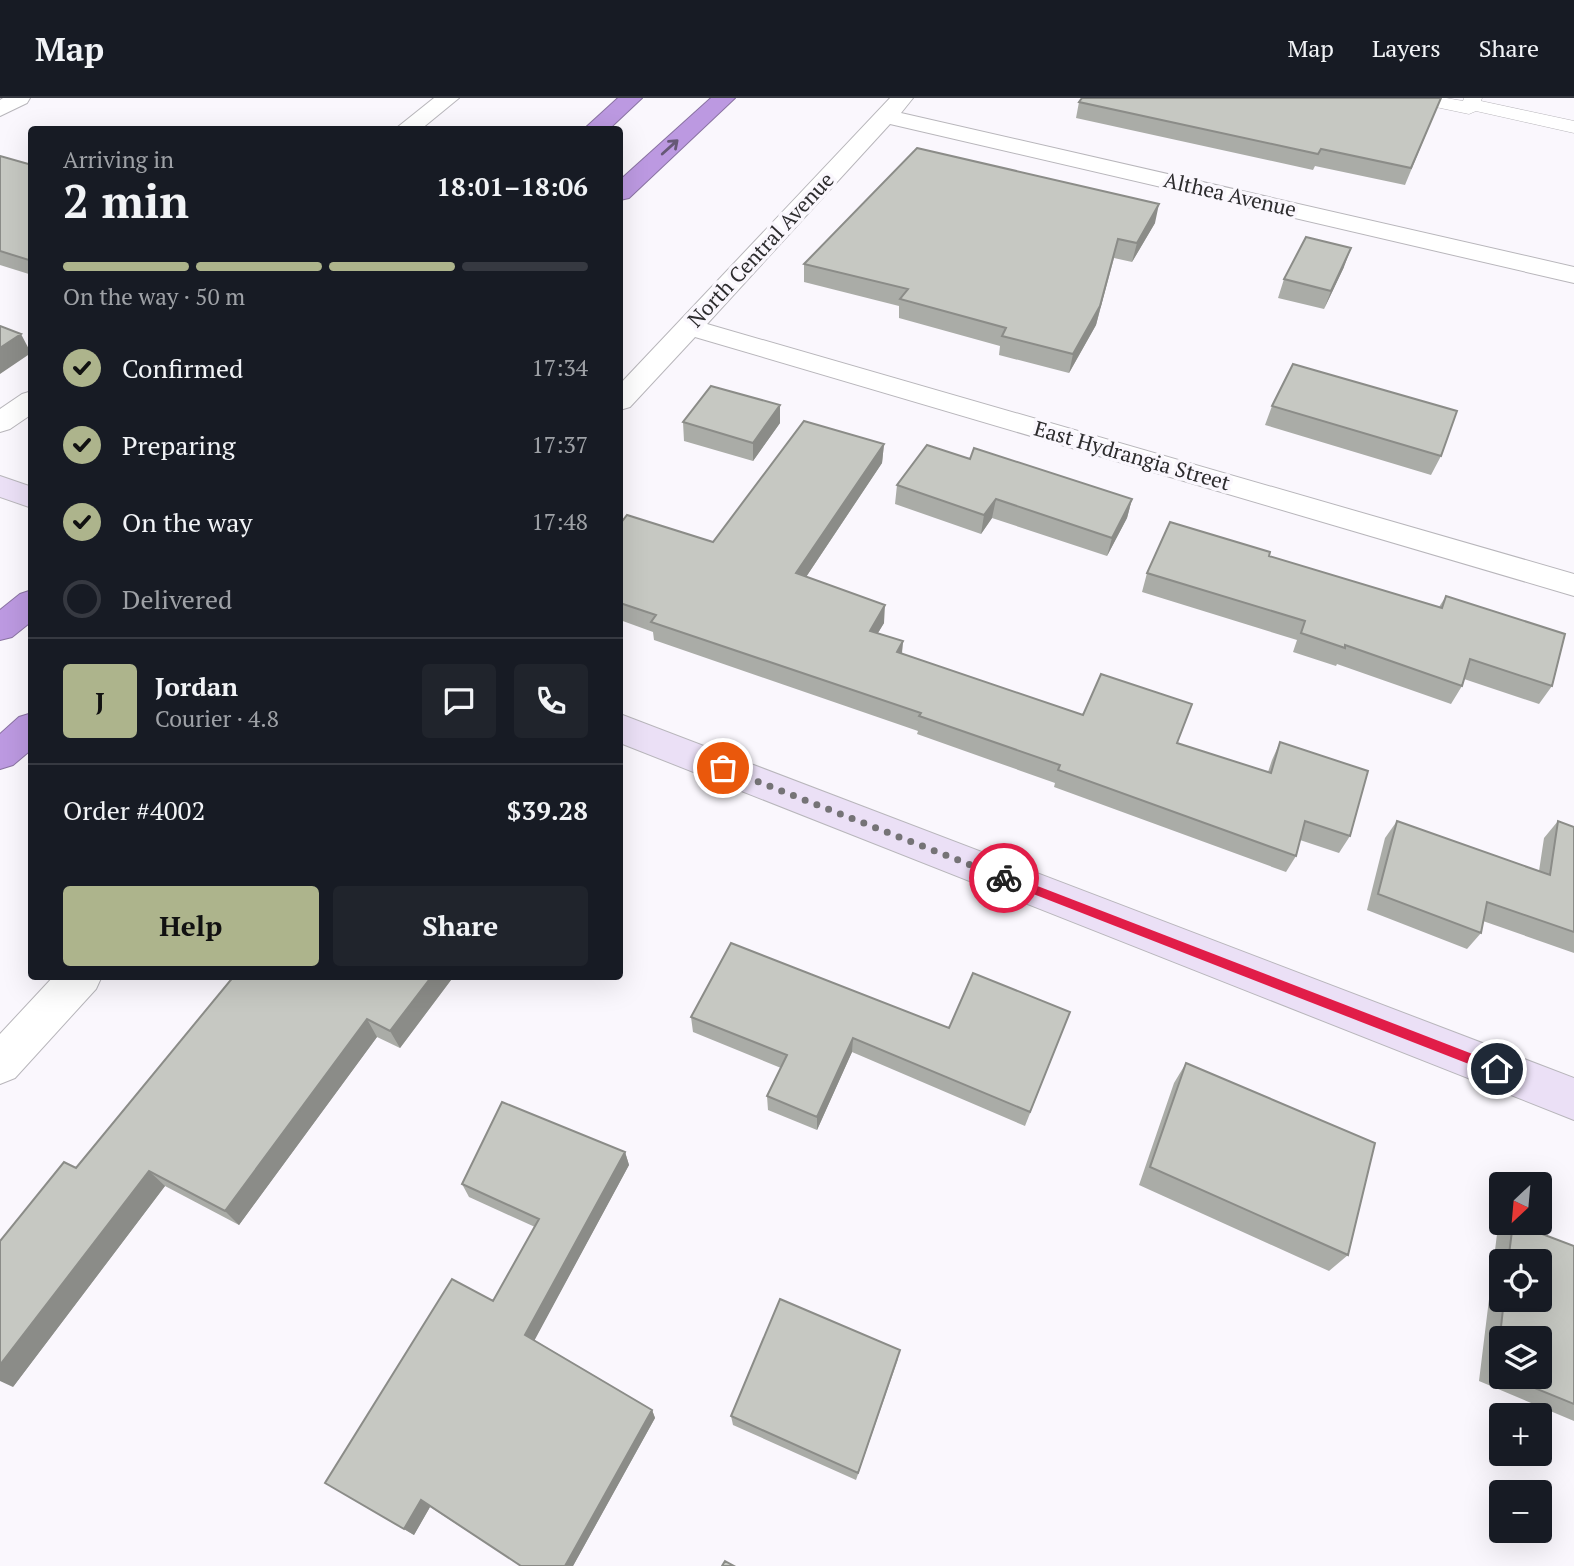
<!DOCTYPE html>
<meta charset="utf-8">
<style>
:root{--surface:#171b24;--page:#20242c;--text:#f1f3f6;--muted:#9ea1a6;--line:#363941;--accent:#adb48c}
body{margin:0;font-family:"PT Serif",serif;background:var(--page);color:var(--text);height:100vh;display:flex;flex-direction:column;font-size:26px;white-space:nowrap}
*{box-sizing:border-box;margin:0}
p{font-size:23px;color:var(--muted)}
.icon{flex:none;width:38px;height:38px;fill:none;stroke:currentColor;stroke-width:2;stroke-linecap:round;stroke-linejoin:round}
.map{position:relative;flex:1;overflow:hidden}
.panel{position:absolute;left:28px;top:28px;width:595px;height:854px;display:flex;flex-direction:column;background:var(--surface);border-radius:7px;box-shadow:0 7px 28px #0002}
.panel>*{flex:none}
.needle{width:46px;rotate:206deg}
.tools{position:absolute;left:1489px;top:1074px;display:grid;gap:14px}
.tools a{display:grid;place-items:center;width:63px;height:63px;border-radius:7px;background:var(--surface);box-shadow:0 7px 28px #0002;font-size:35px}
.pin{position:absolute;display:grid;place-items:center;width:60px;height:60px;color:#fff;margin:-30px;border:4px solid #fff;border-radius:50%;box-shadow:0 2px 7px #0007}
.courier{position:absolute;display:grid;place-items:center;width:70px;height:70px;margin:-35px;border:5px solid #e11d48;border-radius:50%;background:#fff;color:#222;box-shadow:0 2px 9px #0007}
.summary em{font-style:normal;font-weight:700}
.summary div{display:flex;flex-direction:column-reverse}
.summary{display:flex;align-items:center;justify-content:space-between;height:119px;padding:0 35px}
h1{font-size:46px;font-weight:700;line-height:52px}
.bar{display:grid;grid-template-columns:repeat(4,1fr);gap:10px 7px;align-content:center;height:84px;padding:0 35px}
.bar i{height:9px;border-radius:5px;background:var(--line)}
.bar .active{background:var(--accent)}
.bar p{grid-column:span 4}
.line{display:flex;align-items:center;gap:18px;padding:0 35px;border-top:2px solid var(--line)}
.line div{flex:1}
.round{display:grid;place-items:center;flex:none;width:74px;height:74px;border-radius:7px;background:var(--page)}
ol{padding:0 35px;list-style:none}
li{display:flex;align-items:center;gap:21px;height:77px}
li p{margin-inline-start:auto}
li .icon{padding:7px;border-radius:50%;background:var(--accent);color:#111;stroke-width:4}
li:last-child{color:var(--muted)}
li i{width:38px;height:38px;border:4px solid var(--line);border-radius:50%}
.cta{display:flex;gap:14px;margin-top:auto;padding:14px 35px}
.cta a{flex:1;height:80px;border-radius:7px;background:var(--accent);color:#111;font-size:28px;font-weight:700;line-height:80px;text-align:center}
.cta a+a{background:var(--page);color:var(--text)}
header{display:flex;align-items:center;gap:42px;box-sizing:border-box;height:98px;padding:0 35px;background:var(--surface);border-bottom:2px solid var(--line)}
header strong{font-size:33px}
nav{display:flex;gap:38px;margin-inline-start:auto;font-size:24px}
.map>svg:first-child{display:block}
</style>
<header>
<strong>Map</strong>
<nav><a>Map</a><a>Layers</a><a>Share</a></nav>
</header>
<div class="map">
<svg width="1574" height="1468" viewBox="0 0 1574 1468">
<rect width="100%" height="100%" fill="#faf7fd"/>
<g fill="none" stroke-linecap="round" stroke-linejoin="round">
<defs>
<path id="lane" d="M 1409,0 L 1446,0 L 1463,3 L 1464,0 L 1482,0 L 1481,3 L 1574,23 L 1574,35 L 1476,13 L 1469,16 L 1412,4 Z"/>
<path id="street" d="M 3,0 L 30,0 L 27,5 L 0,18 L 0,2 Z
M 434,0 L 459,0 L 420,32 L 394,32 Z
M 890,0 L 913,0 L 901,15 L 1574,169 L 1574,185 L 890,26 L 707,226 L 1574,476 L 1574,498 L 695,239 L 630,309 L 620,312 L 620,286 Z
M 32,293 L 32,316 L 10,331 L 0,334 L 0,311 L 22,296 Z
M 54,878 L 102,878 L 96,891 L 15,980 L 0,986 L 0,936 Z"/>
<path id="secondary" d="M 0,378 L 32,389 L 32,410 L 0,399 Z
M 620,616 L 1574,980 L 1574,1022 L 620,645 Z"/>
<path id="highway" d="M 618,0 L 642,0 L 608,32 L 583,32 Z
M 711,0 L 735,0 L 629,100 L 620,102 L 620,82 Z
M 32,492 L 32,523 L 12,539 L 0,542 L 0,512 L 20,496 Z
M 32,615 L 32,651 L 13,667 L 0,671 L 0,636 L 19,619 Z"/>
</defs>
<use href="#lane" stroke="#b8b6bb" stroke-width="1"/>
<use href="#street" stroke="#b8b6bb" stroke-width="2"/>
<use href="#secondary" stroke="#b8b6bb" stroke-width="2"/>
<use href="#highway" stroke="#8a73a2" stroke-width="2"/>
<use href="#lane" fill="#fff" fill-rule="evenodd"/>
<use href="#street" fill="#fff" fill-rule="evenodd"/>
<use href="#secondary" fill="#ebe0f6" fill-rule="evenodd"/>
<use href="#highway" fill="#bc99e1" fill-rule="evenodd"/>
</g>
<path fill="#aaaca7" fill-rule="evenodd" d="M 1441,0 L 1405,87 L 1315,68 L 1313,72 L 1076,20 L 1079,4 Z
M 0,58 L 32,67 L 32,177 L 0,167 Z
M 1155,125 L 1132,164 L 1114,160 L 1096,227 L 1069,275 L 999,257 L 1000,248 L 899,220 L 899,208 L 804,184 L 804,166 Z
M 1344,169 L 1324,211 L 1278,200 L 1284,181 Z
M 780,307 L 780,325 L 753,363 L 684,343 L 683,324 Z
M 1272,308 L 1441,358 L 1431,377 L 1265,327 Z
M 884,346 L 882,365 L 806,479 L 884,525 L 878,535 L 903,543 L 902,556 L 1083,617 L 1177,645 L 1268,674 L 1272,662 L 1280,644 L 1350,738 L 1339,755 L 1300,742 L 1296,758 L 1286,774 L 1054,689 L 1055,685 L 917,636 L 918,633 L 654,542 L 653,534 L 620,522 L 620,426 L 713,444 Z
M 970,361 L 1132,401 L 1127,420 L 1107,458 L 992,420 L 981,436 L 895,406 L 897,387 Z
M 1269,458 L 1439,509 L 1446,498 L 1552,588 L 1539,606 L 1464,581 L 1462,588 L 1451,606 L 1337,566 L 1336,568 L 1293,554 L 1297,542 L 1142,494 L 1147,475 Z
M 1397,723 L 1539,773 L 1544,740 L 1558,723 L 1574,729 L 1574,855 L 1483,823 L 1481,835 L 1467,851 L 1367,812 L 1385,740 Z
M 234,878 L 454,878 L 400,950 L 377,939 L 239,1127 L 165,1088 L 13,1289 L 76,1070 Z
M 1070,914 L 1025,1028 L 852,954 L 817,1032 L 768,1012 L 767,998 L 781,970 L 693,934 L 691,919 L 949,930 Z
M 1186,965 L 1348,1157 L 1329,1173 L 1139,1087 L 1174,985 Z
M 625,1054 L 629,1067 L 534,1242 L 652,1312 L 655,1320 L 573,1468 L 521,1468 L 430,1409 L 414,1437 L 325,1385 L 493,1203 L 535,1129 L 469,1099 L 462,1086 Z
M 1512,1125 L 1515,1125 L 1574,1148 L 1574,1323 L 1479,1283 L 1497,1136 ZM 1502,1164 L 1540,1164 L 1540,1202 L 1502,1202 ZM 1502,1241 L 1540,1279 L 1502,1279 Z
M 898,1261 L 856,1382 L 733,1327 L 731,1318 Z"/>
<path fill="#8b8c88" d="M 1159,106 L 1155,125 L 1132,164 L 1137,145 Z
M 1118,141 L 1096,227 L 1069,275 L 1073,256 Z
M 1351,150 L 1344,169 L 1324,211 L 1331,193 Z
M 21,236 L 31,255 L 0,276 L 0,250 Z
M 780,307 L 780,325 L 753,363 L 753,345 Z
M 884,346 L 882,365 L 796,494 L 796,475 Z
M 996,401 L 992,420 L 981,436 L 984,417 Z
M 1132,401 L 1127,420 L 1107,458 L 1112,440 Z
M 885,507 L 884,525 L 868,551 L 870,533 Z
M 903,543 L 901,562 L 897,554 Z
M 432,878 L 454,878 L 400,950 L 390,933 Z
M 367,921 L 377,939 L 239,1127 L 225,1113 Z
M 853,940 L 852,954 L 817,1032 L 817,1019 Z
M 625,1054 L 629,1067 L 532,1247 L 525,1237 Z
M 149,1073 L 165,1088 L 13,1289 L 0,1283 L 0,1267 Z
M 652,1312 L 655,1320 L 573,1468 L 565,1468 Z
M 421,1402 L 430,1409 L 414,1437 L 404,1431 Z"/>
<path fill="#c6c8c2" stroke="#8b8c88" stroke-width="2" d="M 1082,0 L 1441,0 L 1411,70 L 1321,51 L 1318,56 L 1079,4 Z
M 917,50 L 1159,106 L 1137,145 L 1118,141 L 1100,208 L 1073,256 L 1002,238 L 1006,230 L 900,201 L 908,191 L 804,166 Z
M 0,58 L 32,67 L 32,163 L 0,153 Z
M 1306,139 L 1351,150 L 1331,193 L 1284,181 Z
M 0,228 L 21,236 L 0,250 Z
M 1293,266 L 1457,313 L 1441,358 L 1272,308 Z
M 711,288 L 780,307 L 753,345 L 683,324 Z
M 804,323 L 884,346 L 796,475 L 885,507 L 870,533 L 903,543 L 897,554 L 1083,617 L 1101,576 L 1192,606 L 1177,645 L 1271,675 L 1280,644 L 1368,673 L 1350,738 L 1305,723 L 1296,758 L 1058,672 L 1060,667 L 919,618 L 921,615 L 651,524 L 656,517 L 620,505 L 620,426 L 627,417 L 713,444 Z
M 927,347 L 970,361 L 974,350 L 1132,401 L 1112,440 L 996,401 L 984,417 L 897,387 Z
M 1170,424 L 1270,454 L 1269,458 L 1442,510 L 1446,498 L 1565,536 L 1552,588 L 1470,561 L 1462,588 L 1345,547 L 1345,550 L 1301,535 L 1305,523 L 1147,475 Z
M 1397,723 L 1550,777 L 1558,723 L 1574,729 L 1574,834 L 1487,804 L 1481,835 L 1378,796 Z
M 731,845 L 949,930 L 973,875 L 1070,914 L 1030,1014 L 853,940 L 817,1019 L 767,998 L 787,957 L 691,919 Z
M 234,878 L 432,878 L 390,933 L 367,921 L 225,1113 L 149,1073 L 0,1267 L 0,1143 L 64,1064 L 76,1070 Z
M 1186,965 L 1375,1045 L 1348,1157 L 1150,1069 Z
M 502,1004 L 625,1054 L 525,1237 L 652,1312 L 565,1468 L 521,1468 L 421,1402 L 404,1431 L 325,1385 L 452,1181 L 493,1203 L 539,1121 L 462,1086 Z
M 1513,1125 L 1574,1148 L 1574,1306 L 1508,1279 L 1540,1279 L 1540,1241 L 1502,1241 L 1502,1276 L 1496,1274 L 1504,1202 L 1540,1202 L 1540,1164 L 1508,1164 Z
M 780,1201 L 900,1252 L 858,1375 L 731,1318 Z
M 725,1463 L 734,1468 L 722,1468 Z"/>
<defs><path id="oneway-shaft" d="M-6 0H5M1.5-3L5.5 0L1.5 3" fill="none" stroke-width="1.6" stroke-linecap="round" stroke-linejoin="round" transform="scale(1.75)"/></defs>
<use stroke="#665876" href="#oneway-shaft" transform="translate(670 49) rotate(-42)"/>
<path fill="#e11d48" d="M 1004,775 L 1501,967 L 1503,971 L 1497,977 L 1000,783 L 998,780 Z"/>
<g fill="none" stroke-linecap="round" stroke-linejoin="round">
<path stroke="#757376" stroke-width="7" stroke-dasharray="0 12.6" d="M 723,670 L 1004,780"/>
</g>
<g text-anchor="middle" stroke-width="7" stroke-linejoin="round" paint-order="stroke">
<g font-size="21" fill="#2d2c2e" stroke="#faf7fd">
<text transform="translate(1230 97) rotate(13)" y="7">Althea Avenue</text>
<text transform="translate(761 152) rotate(-47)" y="7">North Central Avenue</text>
<text transform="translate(1132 358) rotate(16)" y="7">East Hydrangia Street</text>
</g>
</g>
</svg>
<div class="tools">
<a><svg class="needle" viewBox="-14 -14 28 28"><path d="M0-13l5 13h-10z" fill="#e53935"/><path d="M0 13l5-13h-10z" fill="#9ea1a6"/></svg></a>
<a><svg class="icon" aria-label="locate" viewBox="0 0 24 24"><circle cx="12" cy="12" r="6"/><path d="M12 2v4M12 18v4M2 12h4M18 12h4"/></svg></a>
<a><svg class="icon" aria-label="layers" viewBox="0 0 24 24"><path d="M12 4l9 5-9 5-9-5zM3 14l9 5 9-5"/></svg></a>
<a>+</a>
<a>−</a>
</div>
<div class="pin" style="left:723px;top:670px;background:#ea580c"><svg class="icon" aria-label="bag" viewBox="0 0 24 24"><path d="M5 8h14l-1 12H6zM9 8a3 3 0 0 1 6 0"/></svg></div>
<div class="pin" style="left:1497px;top:971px;background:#1f2937"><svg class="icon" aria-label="home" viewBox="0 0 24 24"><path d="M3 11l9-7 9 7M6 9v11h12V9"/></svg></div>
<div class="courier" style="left:1004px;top:780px"><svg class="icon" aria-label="bike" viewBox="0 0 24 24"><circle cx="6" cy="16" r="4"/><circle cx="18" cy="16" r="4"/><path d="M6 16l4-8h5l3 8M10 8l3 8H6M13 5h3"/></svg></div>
<section class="panel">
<div class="summary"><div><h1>2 min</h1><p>Arriving in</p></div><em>18:01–18:06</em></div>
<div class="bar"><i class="active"></i><i class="active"></i><i class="active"></i><i></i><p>On the way · 50 m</p></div>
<ol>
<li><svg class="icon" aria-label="check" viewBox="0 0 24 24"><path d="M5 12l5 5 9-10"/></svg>Confirmed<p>17:34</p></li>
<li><svg class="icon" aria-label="check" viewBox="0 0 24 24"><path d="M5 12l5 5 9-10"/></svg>Preparing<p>17:37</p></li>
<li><svg class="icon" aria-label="check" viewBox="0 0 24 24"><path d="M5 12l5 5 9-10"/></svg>On the way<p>17:48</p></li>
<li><i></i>Delivered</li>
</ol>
<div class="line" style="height:126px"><b class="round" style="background:var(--accent);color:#111">J</b><div><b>Jordan</b><p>Courier · 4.8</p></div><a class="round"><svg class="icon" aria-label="chat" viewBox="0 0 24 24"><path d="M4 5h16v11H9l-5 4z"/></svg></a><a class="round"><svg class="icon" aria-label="phone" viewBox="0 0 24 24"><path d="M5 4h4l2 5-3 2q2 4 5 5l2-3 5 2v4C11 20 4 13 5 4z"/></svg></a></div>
<div class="line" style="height:91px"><div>Order #4002</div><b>$39.28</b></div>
<div class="cta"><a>Help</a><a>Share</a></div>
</section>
</div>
